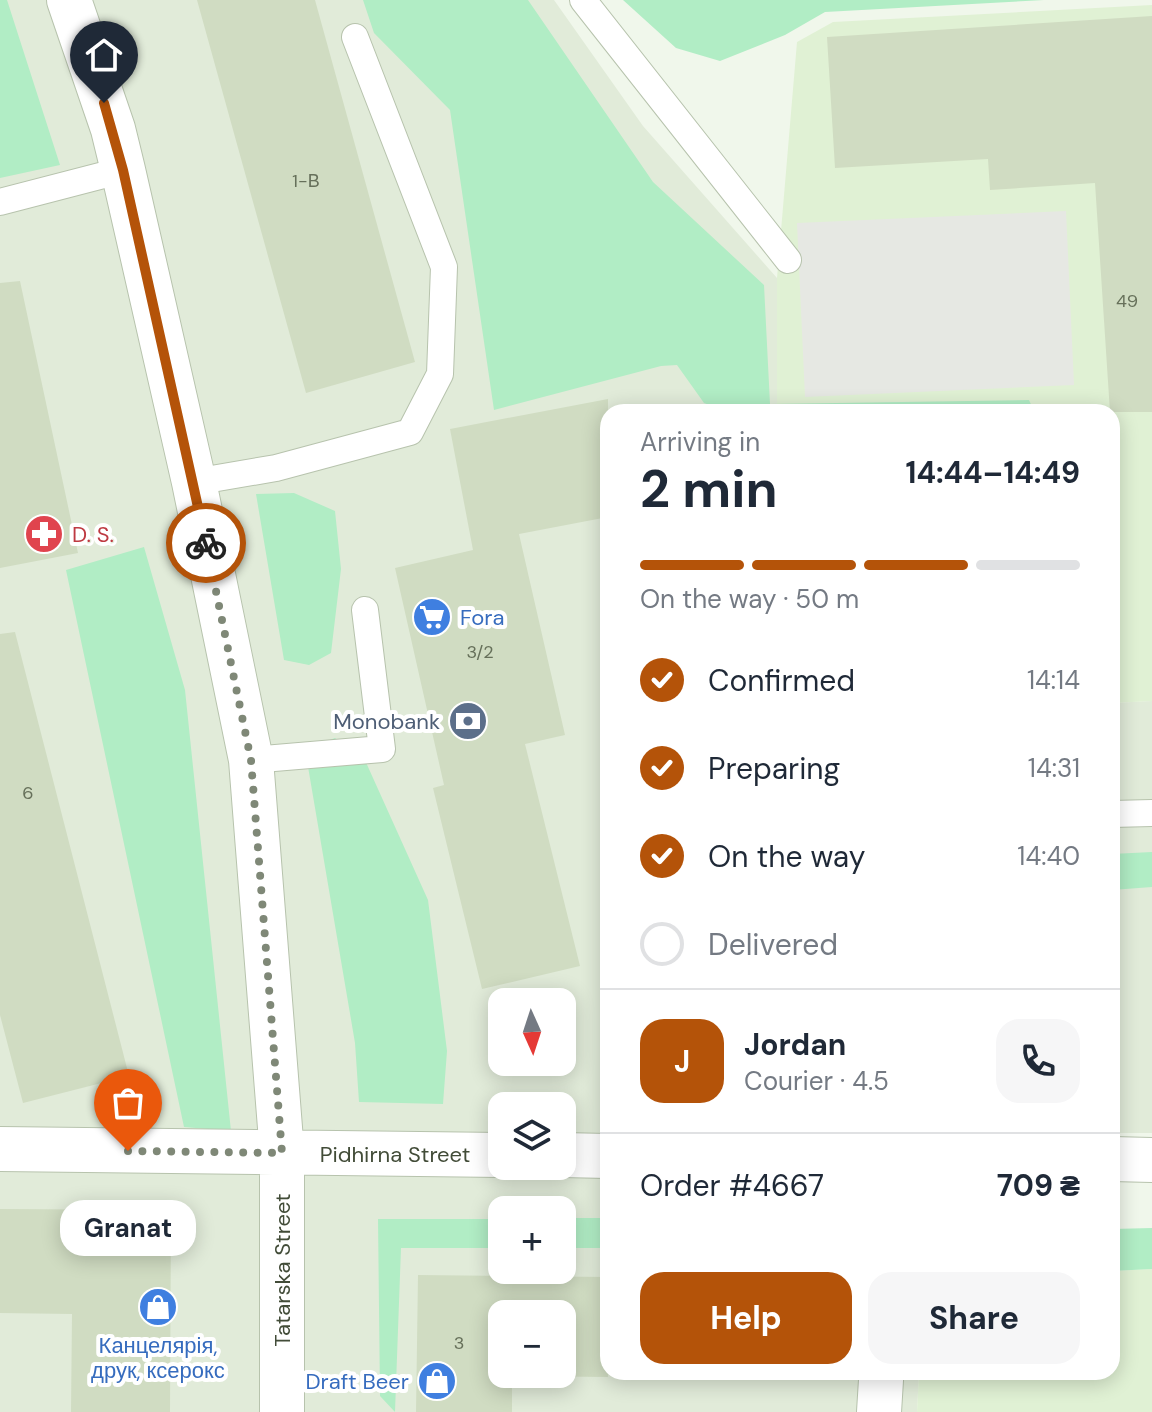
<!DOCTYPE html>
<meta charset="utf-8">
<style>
:root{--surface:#fff;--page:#f6f6f7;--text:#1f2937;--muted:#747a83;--line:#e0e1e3;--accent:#b45309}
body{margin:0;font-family:"DM Sans",sans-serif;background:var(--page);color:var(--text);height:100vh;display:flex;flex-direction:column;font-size:30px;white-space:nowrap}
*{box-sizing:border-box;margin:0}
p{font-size:26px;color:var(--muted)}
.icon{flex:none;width:44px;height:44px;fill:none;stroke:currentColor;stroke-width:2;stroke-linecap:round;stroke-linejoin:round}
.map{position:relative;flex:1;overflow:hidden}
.panel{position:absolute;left:600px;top:404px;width:520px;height:976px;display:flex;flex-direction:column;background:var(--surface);border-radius:24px;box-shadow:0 4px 20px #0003}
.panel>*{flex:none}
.needle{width:52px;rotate:177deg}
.fabs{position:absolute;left:488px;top:988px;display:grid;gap:16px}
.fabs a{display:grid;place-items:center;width:88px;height:88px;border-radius:16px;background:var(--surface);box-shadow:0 4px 20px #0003;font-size:40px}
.pin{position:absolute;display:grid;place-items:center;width:68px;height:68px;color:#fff;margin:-82px -34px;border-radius:50% 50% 50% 0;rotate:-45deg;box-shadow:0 0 8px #0007}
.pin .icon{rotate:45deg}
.courier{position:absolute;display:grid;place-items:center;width:80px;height:80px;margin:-40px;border:6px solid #b45309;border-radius:50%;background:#fff;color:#222;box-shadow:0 2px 10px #0007}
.bubble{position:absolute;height:56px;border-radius:24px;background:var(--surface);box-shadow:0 4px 20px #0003;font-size:26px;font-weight:700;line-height:56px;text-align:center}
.headline em{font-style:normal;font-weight:700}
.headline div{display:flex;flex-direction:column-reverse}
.headline{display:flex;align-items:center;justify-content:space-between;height:136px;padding:0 40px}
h1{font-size:52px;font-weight:700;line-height:60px}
.bar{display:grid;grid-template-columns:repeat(4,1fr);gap:12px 8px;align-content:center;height:96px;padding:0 40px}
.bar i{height:10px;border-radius:6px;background:var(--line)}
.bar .active{background:var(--accent)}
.bar p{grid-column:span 4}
.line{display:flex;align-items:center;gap:20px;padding:0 40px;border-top:2px solid var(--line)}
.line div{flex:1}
.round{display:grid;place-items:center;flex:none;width:84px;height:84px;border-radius:24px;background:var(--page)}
ol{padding:0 40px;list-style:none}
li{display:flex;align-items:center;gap:24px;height:88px}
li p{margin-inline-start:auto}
li .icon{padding:8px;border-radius:50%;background:var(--accent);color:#fff;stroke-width:4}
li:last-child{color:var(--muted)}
li i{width:44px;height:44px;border:4px solid var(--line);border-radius:50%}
.cta{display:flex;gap:16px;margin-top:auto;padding:16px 40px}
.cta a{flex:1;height:92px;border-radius:24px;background:var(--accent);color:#fff;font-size:32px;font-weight:700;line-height:92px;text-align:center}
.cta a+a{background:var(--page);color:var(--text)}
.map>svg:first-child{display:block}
</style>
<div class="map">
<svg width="1152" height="1412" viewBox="0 0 1152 1412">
<rect width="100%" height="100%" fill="#f0f7eb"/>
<path fill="#e1ebd9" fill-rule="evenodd" d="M 0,0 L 554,0 L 643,126 L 777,278 L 777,412 L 608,412 L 608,1372 L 919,1372 L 917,1412 L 0,1412 ZM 502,1002 L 562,1002 L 562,1062 L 502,1062 ZM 502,1106 L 562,1106 L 562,1166 L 502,1166 ZM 502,1210 L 562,1210 L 562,1270 L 502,1270 ZM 502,1314 L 562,1314 L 562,1374 L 502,1374 Z
M 1152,701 L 1152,1133 L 1112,1133 L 1112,703 Z"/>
<path fill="#e0f1d4" d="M 1152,5 L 1152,701 L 1112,703 L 1112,412 L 777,412 L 777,278 L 797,42 L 833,22 Z
M 1152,1269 L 1152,1412 L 917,1412 L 919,1372 L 1112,1372 L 1112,1271 Z"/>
<path fill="#b1edc5" d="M 0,0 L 7,0 L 60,165 L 0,178 Z
M 363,0 L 528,0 L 653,182 L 764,285 L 770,404 L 1029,400 L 1034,411 L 728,412 L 704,403 L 677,365 L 661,366 L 494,410 L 450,110 L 374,33 Z
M 623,0 L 1044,0 L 825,12 L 785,35 L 720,61 L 676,48 Z
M 294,493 L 335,511 L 341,569 L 331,653 L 309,665 L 284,660 L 256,494 Z
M 144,547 L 185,690 L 231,1131 L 184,1127 L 66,570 Z
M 335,738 L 364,758 L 428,900 L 447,1051 L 443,1104 L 359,1102 L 355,1043 L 305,749 Z
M 1152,852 L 1152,887 L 1112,890 L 1112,854 Z
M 562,1218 L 608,1218 L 608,1248 L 562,1248 Z
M 378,1219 L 502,1219 L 502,1248 L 401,1248 L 395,1412 L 380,1396 Z
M 1152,1228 L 1152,1269 L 1112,1271 L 1112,1229 Z"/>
<path fill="#e6e8e3" d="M 1066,211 L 1074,385 L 805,397 L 797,223 Z"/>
<path fill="#d0dcc2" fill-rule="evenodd" d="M 197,0 L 315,0 L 415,362 L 306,393 Z
M 1152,16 L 1152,412 L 1110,412 L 1095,183 L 990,190 L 988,159 L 835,168 L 827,37 Z
M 20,281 L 78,553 L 0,568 L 0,283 Z
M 608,399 L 608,517 L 519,534 L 565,735 L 525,744 L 580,966 L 482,989 L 433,788 L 444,785 L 395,568 L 473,550 L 450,429 Z
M 15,632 L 129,1076 L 23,1103 L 0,1015 L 0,634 Z
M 0,1209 L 171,1210 L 170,1412 L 71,1412 L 72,1314 L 0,1313 Z
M 418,1275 L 608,1277 L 608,1377 L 512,1376 L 512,1412 L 416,1412 ZM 502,1314 L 562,1314 L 562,1374 L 502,1374 Z"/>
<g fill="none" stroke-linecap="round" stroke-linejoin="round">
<defs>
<path id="service" d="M 583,0 L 788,260
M 0,202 L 123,170
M 194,482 L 276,468 L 410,432 L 440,374 L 444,267 L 355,37
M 251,760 L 382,749 L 365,610
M 1112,814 L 1152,813"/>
<path id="minor" d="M 69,0 L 113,129 L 123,170 L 194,482 L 251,760 L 282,1153 L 282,1412
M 0,1149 L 502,1155
M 562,1155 L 608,1156
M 1112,1159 L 1152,1160
M 879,1412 L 881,1380"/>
</defs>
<use href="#service" stroke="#b7c3ad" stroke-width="28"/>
<use href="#minor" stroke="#b7c3ad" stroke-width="46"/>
<use href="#service" stroke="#fff" stroke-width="26"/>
<use href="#minor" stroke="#fff" stroke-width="44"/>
</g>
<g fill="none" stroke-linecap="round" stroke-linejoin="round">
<path stroke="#7f8877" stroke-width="8" stroke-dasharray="0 14.4" d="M 128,1151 L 282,1153 L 251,760 L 206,543"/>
<path stroke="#b45309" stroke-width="10" d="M 104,103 L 123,170 L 206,543"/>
</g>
<defs>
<symbol id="pharmacy-disc" viewBox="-11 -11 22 22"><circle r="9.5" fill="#e0444e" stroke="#fff"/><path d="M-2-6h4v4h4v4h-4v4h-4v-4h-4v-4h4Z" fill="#fff"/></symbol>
<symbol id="supermarket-disc" viewBox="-11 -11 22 22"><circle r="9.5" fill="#3f7fe0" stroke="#fff"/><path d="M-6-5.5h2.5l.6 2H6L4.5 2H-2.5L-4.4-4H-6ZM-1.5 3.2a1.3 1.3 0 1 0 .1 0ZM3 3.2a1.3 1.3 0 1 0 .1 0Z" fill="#fff"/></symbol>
<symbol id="bank-disc" viewBox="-11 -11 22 22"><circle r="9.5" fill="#5c6f8a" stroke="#fff"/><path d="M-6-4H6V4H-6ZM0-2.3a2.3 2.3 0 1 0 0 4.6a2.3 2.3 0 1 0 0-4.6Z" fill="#fff"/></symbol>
<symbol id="shop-disc" viewBox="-11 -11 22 22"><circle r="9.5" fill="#3f7fe0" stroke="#fff"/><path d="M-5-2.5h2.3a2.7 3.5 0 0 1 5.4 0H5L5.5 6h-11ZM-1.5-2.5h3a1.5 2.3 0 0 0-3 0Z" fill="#fff"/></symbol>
</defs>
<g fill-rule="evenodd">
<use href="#pharmacy-disc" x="22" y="512" width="44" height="44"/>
<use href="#supermarket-disc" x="410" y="595" width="44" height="44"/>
<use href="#bank-disc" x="446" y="699" width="44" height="44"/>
<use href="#shop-disc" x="136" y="1285" width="44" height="44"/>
<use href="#shop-disc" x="415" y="1359" width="44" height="44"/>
</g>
<g text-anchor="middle" stroke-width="8" stroke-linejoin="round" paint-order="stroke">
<g font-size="18" fill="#66705a">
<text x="306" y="187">1-В</text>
<text x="1127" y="307">49</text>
<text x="480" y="658">3/2</text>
<text x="28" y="799">6</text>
<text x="459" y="1349">3</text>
</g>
<g font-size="22" fill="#be3a42" stroke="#fff" text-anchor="start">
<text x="72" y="542">D. S.</text>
</g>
<g font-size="22" fill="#366cbe" stroke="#fff" text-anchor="start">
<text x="460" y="625">Fora</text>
<text x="158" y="1353" text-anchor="middle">Канцелярія,<tspan x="158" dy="25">друк, ксерокс</tspan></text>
<text x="409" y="1389" text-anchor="end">Draft Beer</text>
</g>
<g font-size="22" fill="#4e5e75" stroke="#fff" text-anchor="end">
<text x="440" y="729">Monobank</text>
</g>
<g font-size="22" fill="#424c38" stroke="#fff">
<text x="395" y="1162">Pidhirna Street</text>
<text transform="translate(282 1270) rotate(-90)" y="8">Tatarska Street</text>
</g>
</g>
</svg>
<div class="fabs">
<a><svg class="needle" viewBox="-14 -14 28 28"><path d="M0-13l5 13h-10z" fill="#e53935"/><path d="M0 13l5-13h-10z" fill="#747a83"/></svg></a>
<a><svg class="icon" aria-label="layers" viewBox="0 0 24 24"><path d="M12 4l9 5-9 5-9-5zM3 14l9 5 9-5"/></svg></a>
<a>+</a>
<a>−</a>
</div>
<div class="pin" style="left:128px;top:1151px;background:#ea580c"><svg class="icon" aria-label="bag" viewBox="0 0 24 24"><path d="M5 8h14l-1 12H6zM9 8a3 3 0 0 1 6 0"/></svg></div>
<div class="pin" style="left:104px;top:103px;background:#1f2937"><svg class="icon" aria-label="home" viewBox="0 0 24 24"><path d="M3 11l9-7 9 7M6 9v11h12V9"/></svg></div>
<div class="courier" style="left:206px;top:543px"><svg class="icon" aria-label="bike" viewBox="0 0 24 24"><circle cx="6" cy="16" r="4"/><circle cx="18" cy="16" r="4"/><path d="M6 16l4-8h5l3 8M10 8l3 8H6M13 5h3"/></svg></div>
<div class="bubble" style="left:60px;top:1200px;width:136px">Granat</div>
<section class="panel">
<div class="headline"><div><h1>2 min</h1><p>Arriving in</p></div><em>14:44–14:49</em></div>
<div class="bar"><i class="active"></i><i class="active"></i><i class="active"></i><i></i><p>On the way · 50 m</p></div>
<ol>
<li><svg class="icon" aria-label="check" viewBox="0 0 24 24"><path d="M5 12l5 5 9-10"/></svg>Confirmed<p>14:14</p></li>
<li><svg class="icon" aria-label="check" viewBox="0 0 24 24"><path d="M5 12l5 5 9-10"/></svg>Preparing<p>14:31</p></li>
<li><svg class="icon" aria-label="check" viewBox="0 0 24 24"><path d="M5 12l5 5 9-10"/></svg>On the way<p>14:40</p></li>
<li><i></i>Delivered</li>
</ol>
<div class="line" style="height:144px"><b class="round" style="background:var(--accent);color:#fff">J</b><div><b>Jordan</b><p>Courier · 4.5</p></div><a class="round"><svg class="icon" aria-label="phone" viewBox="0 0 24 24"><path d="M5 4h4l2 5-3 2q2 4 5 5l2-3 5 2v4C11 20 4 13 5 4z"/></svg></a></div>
<div class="line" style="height:104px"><div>Order #4667</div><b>709 ₴</b></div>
<div class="cta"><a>Help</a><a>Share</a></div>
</section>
</div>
